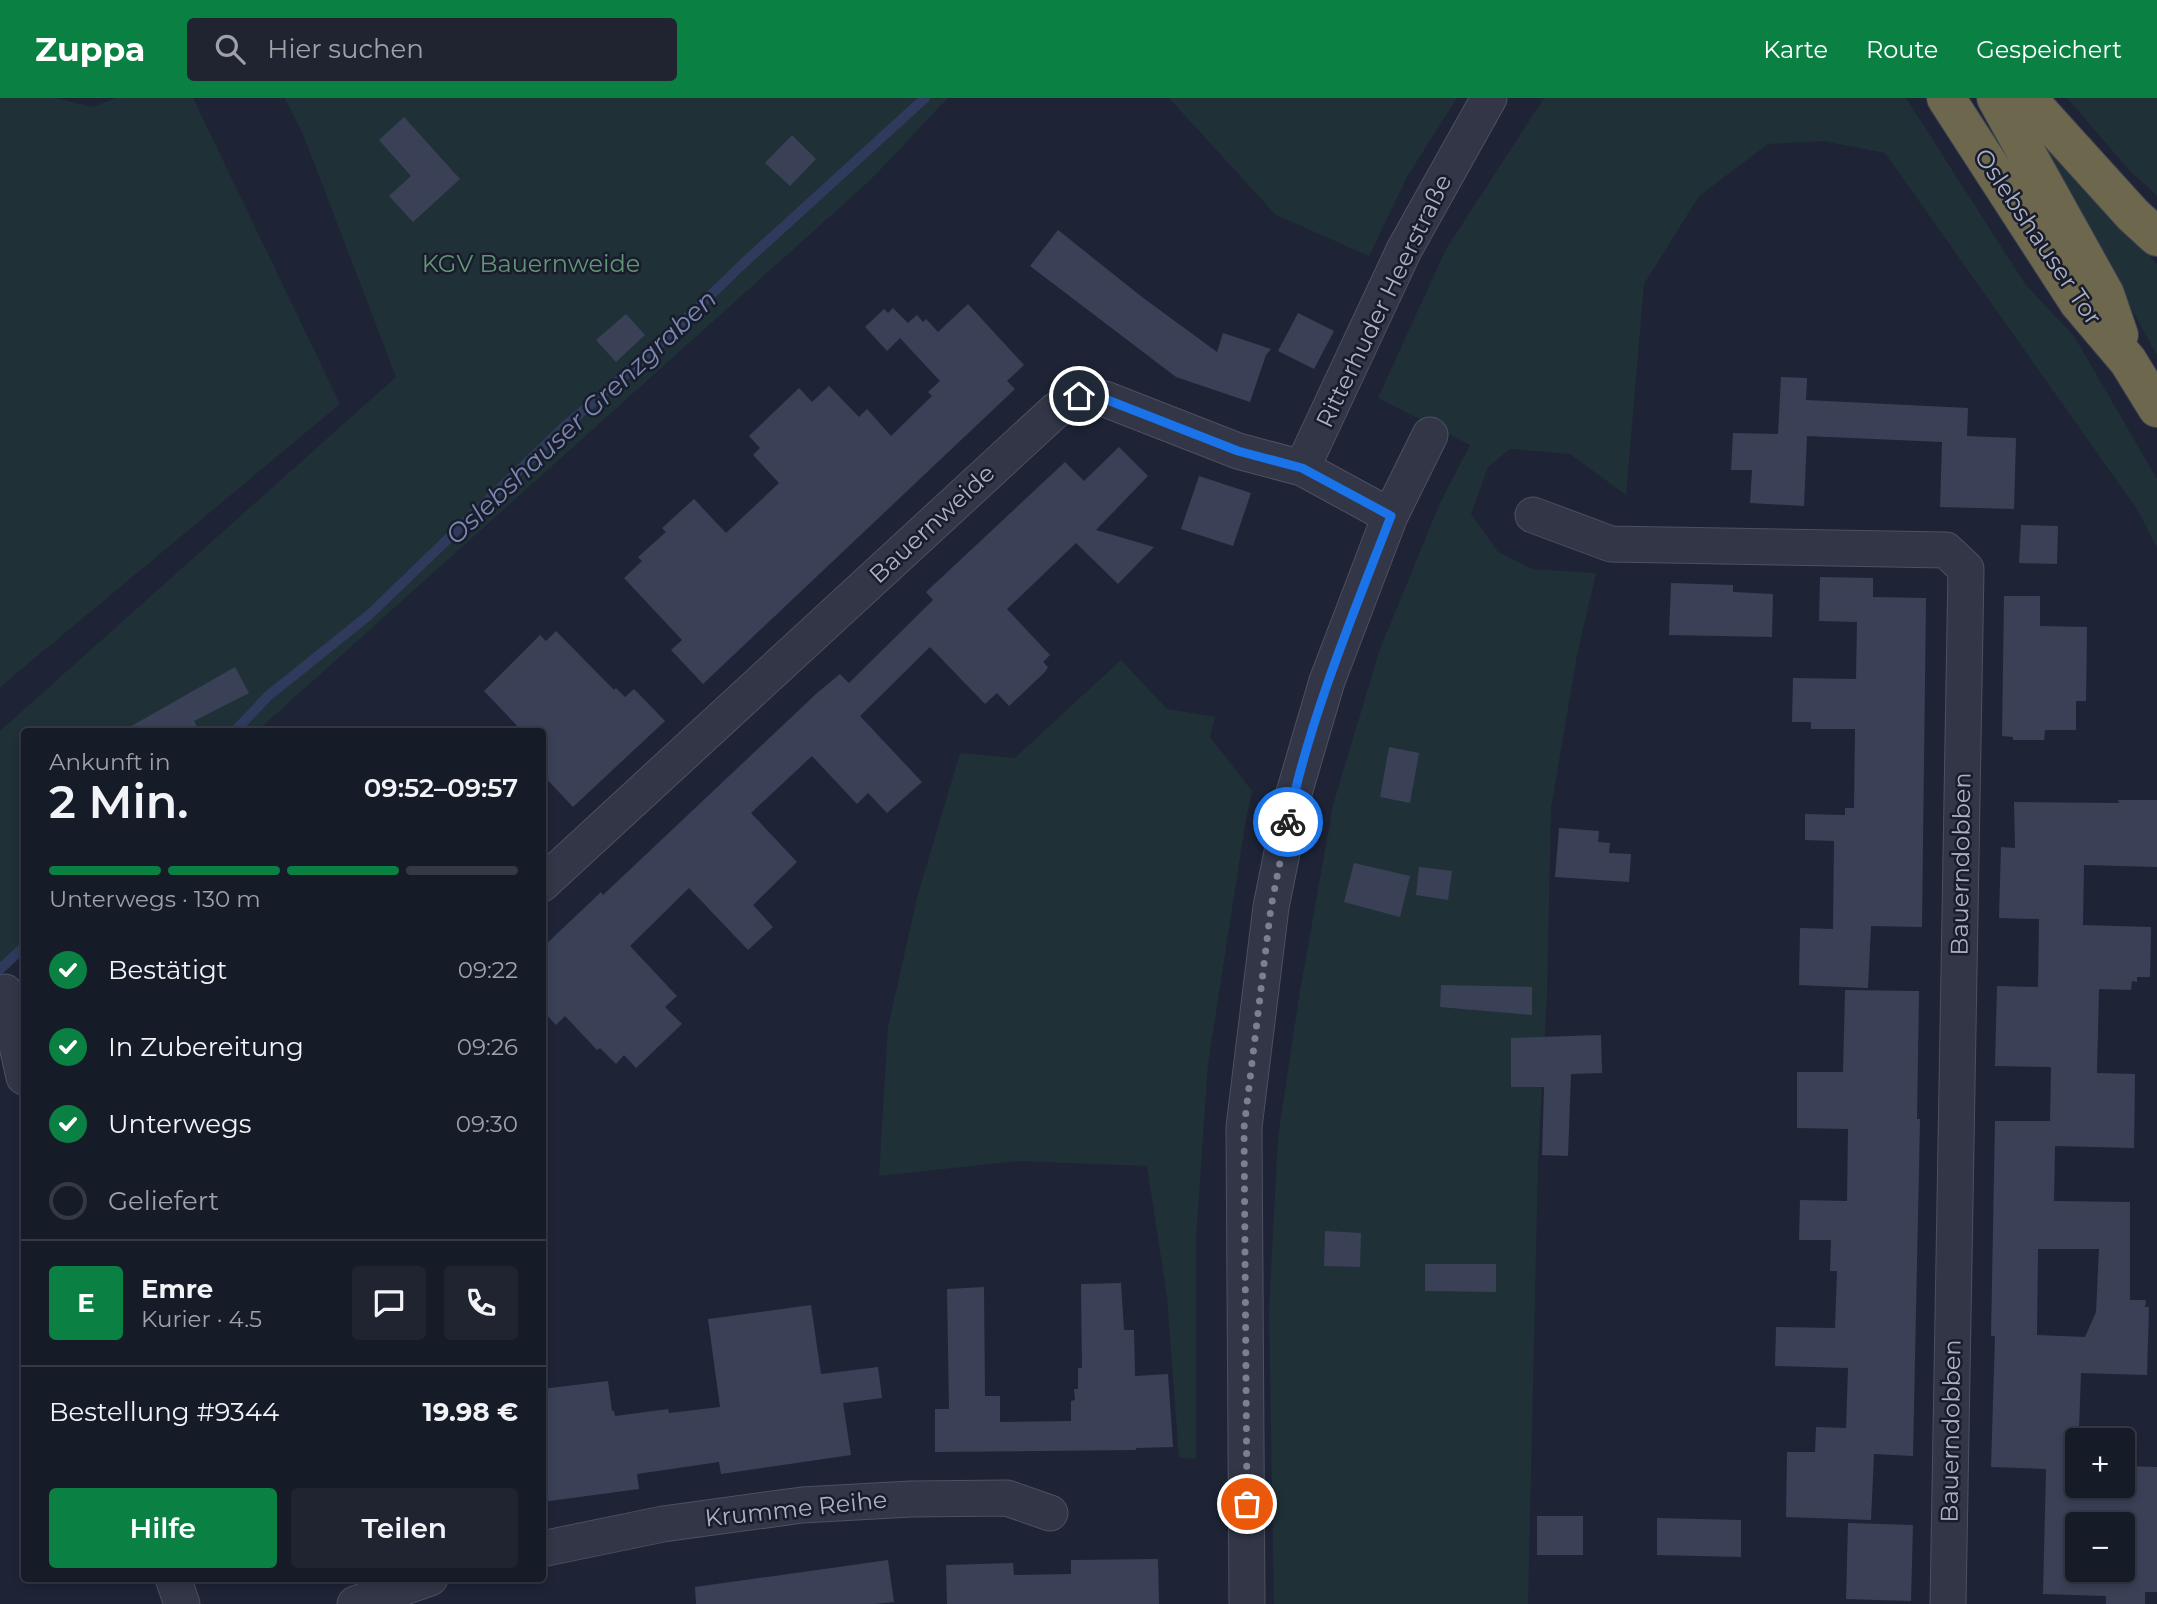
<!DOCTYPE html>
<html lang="de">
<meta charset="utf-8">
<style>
:root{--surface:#161b28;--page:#1f2430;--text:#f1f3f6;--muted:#9ea1a8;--line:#353945;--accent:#0b8043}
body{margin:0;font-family:Montserrat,sans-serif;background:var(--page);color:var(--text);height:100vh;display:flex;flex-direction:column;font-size:26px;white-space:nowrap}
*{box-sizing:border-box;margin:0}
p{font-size:23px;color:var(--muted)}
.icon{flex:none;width:38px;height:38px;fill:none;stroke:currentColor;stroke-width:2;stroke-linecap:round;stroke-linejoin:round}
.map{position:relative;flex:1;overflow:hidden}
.details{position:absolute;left:21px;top:630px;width:525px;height:854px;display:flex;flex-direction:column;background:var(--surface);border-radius:7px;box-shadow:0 4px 10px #0003,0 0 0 2px var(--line)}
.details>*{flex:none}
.buttons{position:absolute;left:2065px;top:1330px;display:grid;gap:14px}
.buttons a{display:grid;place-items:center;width:70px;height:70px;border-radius:7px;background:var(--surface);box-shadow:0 4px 10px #0003,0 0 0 2px var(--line);font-size:35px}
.pin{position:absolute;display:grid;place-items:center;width:60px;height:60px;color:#fff;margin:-30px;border:4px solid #fff;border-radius:50%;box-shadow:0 2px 7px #0007}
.courier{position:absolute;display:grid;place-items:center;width:70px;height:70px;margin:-35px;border:5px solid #1a73e8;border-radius:50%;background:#fff;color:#222;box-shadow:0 2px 9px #0007}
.headline em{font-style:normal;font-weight:600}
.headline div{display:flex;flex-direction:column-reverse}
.headline{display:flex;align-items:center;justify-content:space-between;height:119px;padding:0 28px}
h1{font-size:46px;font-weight:600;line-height:52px}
.bar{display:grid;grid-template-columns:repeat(4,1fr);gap:10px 7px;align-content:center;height:84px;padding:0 28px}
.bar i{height:9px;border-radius:5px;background:var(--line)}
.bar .on{background:var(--accent)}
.bar p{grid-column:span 4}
.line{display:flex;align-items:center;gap:18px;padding:0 28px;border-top:2px solid var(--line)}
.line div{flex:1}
.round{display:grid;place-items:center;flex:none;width:74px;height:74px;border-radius:7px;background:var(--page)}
ol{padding:0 28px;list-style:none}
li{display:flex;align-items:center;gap:21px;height:77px}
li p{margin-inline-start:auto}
li .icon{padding:7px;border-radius:50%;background:var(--accent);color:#fff;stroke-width:4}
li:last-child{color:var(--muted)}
li i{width:38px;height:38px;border:4px solid var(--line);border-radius:50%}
.action{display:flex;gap:14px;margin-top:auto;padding:14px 28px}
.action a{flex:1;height:80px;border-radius:7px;background:var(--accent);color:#fff;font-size:28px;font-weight:600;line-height:80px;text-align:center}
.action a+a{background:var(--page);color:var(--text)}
header{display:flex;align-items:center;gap:42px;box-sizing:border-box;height:98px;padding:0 35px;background:var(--accent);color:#fff}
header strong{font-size:33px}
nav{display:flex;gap:38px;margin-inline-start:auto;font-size:24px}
.search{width:490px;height:63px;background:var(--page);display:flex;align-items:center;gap:18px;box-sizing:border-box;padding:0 24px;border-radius:7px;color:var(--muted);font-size:26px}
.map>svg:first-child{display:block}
</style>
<header>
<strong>Zuppa</strong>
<div class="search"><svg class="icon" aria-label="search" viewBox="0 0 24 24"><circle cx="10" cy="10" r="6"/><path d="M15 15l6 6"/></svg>Hier suchen</div>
<nav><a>Karte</a><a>Route</a><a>Gespeichert</a></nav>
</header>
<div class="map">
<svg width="2157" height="1506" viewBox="0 0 2157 1506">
<rect width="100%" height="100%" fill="#1e2436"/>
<path fill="#203037" d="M 0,0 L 55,0 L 93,9 L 116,0 L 193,0 L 340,306 L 0,589 Z
M 285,0 L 948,0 C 920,28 895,58 867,85 L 257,633 L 24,634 L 24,843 L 0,864 L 0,633 L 396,279 L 303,36 Z
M 1169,0 L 1457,0 L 1407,79 L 1369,158 L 1276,117 Z
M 1544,0 L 1906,0 L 2025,186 L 2074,238 L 2157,381 L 2157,450 L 2137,411 L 1885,55 L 1824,43 L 1768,46 L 1699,98 L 1644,186 L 1626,397 L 1570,356 L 1510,351 L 1488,369 L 1471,416 L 1498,454 L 1532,471 L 1596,475 L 1577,557 L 1551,710 L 1547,895 L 1538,1065 L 1528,1506 L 1274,1506 L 1269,1212 L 1278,1039 L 1299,899 L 1333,707 L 1380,551 L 1440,405 L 1470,347 L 1378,300 L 1446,151 Z
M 2067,0 L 2157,0 L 2157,98 L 2130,73 Z
M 2049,46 L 2101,107 L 2157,166 L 2157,257 L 2043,51 Z
M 1121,562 L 1167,611 L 1215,619 L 1210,639 L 1252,693 L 1245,727 L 1208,966 L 1196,1139 L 1196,1361 L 1179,1360 L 1167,1198 L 1147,1068 L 1017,1063 L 879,1078 L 888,929 L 918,796 L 960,655 L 1015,660 Z"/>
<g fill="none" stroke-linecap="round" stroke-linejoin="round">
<path stroke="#2f3a5c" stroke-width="10" d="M 234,634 L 268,598 L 369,517 L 564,329 L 645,260 L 746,163 L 925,0
M 0,871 L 24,849"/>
</g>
<path fill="#3a4157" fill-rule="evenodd" d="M 404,19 L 460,81 L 413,124 L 389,98 L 411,78 L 379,42 Z
M 792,37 L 816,61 L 790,88 L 765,65 Z
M 1058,132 L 1142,199 L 1217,254 L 1223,235 L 1271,251 L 1266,257 L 1250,304 L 1176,279 L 1030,168 Z
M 968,206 L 1024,267 L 1007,283 L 1015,291 L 703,586 L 671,552 L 682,542 L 624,480 L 642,463 L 638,459 L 666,434 L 662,430 L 694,401 L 726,435 L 779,385 L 753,357 L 760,350 L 749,338 L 799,290 L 812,304 L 829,288 L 859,319 L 867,311 L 891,338 L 932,298 L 928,294 L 940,283 L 900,240 L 887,253 L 865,229 L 884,211 L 888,215 L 893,210 L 908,225 L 917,217 L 923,224 L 926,221 L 938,234 Z
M 1298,215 L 1334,233 L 1314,271 L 1278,253 Z
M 626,216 L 645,237 L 616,264 L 596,242 Z
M 1781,279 L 1807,280 L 1806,302 L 1968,310 L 1967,338 L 2016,340 L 2014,411 L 1940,409 L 1942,344 L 1807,338 L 1804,408 L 1750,405 L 1752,372 L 1731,372 L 1733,335 L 1778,336 Z
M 1119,349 L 1148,378 L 1096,432 L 1154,449 L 1118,486 L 1076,445 L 1007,511 L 1050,557 L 1043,564 L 1048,569 L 1045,574 L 1009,608 L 997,595 L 985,606 L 930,549 L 860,618 L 922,684 L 887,715 L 868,695 L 857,706 L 812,658 L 751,715 L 797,764 L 753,807 L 773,829 L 748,852 L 689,790 L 630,848 L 677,898 L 665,909 L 682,926 L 636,970 L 624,957 L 616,966 L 600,950 L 597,952 L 565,918 L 556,927 L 542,912 L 542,850 L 601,794 L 603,797 L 817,595 L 840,576 L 849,585 L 933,502 L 926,494 L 1065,364 L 1084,383 Z
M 1199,378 L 1251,395 L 1233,448 L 1181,431 Z
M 2021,427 L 2058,428 L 2057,466 L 2019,465 Z
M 1820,479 L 1873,480 L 1873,499 L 1926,500 L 1922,829 L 1871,828 L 1868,890 L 1799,887 L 1800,830 L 1833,831 L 1834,743 L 1805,742 L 1805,716 L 1845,717 L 1845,710 L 1854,710 L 1855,631 L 1811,631 L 1811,624 L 1792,624 L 1793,580 L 1856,581 L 1857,524 L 1819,523 Z
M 1671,485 L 1733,487 L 1733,494 L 1773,496 L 1772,539 L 1669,537 Z
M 2004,498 L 2040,498 L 2040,528 L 2087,529 L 2086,603 L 2076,603 L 2076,632 L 2045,632 L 2044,642 L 2013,642 L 2013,639 L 2002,638 Z
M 556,533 L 614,592 L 616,590 L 625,599 L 634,591 L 665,623 L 573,709 L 542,676 L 542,634 L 523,634 L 484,593 L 540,537 L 546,543 Z
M 235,569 L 249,595 L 194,623 L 200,634 L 121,634 Z
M 1389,649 L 1419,655 L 1410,705 L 1380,699 Z
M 2118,702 L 2157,702 L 2157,769 L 2084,767 L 2083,827 L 2151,829 L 2150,879 L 2137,879 L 2137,884 L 2132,883 L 2131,892 L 2099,891 L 2097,975 L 2135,976 L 2134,1050 L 2055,1048 L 2054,1103 L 2130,1104 L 2130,1202 L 2146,1202 L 2145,1209 L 2149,1209 L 2147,1277 L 2081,1275 L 2077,1388 L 2123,1388 L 2123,1368 L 2157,1369 L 2157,1494 L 2145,1494 L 2145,1506 L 2106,1506 L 2106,1498 L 2043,1496 L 2046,1371 L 1991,1369 L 1995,1238 L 1991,1238 L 1995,1023 L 2050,1023 L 2051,969 L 1995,968 L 1997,888 L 2038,889 L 2039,821 L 1999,820 L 2001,749 L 2015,750 L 2014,704 L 2119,705 ZM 2038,1151 L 2099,1151 L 2096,1214 L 2085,1239 L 2037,1237 ZM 2077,1426 L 2123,1426 L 2123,1472 L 2077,1472 Z
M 1559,730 L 1599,733 L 1598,744 L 1610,745 L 1609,755 L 1631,756 L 1629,784 L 1555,779 Z
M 1354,765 L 1410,778 L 1400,819 L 1344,804 Z
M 1419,769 L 1452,773 L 1448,802 L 1416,797 Z
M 1441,887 L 1532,889 L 1532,917 L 1440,909 Z
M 1845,892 L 1919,893 L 1917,1021 L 1920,1021 L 1913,1358 L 1874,1356 L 1871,1422 L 1786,1419 L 1787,1354 L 1815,1354 L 1816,1329 L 1846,1330 L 1848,1270 L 1775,1268 L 1776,1229 L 1835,1230 L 1837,1173 L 1830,1173 L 1831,1142 L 1799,1142 L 1800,1102 L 1847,1103 L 1848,1031 L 1797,1030 L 1797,974 L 1843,974 Z
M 1601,937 L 1602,975 L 1571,976 L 1568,1058 L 1542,1057 L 1544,989 L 1511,989 L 1511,940 Z
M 1325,1133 L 1361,1135 L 1360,1169 L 1324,1168 Z
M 1425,1166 L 1496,1166 L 1496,1194 L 1425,1193 Z
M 1121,1185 L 1124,1232 L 1134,1232 L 1135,1278 L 1168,1276 L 1173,1349 L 1136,1350 L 1136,1352 L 935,1354 L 935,1311 L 949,1311 L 947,1191 L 984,1189 L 985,1298 L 1000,1298 L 1000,1324 L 1071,1323 L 1071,1303 L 1075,1302 L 1074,1291 L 1078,1291 L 1078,1270 L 1082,1270 L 1081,1186 Z
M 811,1207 L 821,1276 L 878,1269 L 882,1300 L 843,1305 L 851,1357 L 721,1376 L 719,1364 L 637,1376 L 639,1391 L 542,1404 L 542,1291 L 608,1283 L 612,1313 L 614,1313 L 615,1318 L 668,1311 L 669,1315 L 720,1309 L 708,1221 Z
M 1537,1418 L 1583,1418 L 1583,1457 L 1537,1457 Z
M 1657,1420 L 1741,1422 L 1741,1459 L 1657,1457 Z
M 1848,1425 L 1913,1427 L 1911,1503 L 1846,1501 Z
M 1158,1461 L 1159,1506 L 947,1506 L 946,1467 L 1013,1465 L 1014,1477 L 1071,1476 L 1071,1462 Z
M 888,1462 L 894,1504 L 875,1506 L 696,1506 L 695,1489 Z"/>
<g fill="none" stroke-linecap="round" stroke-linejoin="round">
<defs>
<path id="minor" d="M 1302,370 L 1404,152 L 1489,0
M 1533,417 L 1611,446 L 1946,452 L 1966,471 L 1948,1506
M 542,786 L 1055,313 L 1079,297 L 1105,301 L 1238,353 L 1302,370 L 1390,418
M 5,894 L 24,979
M 542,1451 L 663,1426 L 802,1407 L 911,1401 L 1007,1400 L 1050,1415
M 173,1480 L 182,1506
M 355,1506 L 430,1480
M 1247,1506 L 1244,1029 L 1271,809 L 1294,695 L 1327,583 L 1390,418 L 1430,337"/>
<path id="highway" d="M 1946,0 L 2078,204 L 2128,263 L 2157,310
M 1996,0 L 2105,196 L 2119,237
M 2027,0 L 2133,117 L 2157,139"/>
</defs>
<use href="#minor" stroke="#4c5162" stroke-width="37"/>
<use href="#highway" stroke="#393e4e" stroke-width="40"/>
<use href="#minor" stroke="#323647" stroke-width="35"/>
<use href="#highway" stroke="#6d674e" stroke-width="38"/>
</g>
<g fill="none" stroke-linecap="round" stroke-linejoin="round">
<path stroke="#7a7f92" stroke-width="7" stroke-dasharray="0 12.6" d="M 1247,1406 L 1244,1030 L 1271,809 L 1288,724"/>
<path stroke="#1a73e8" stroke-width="9" d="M 1079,298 L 1105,301 L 1238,353 L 1302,370 L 1391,418 C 1352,519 1310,619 1288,724"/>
</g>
<g text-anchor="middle" stroke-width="5" stroke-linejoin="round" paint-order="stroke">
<g font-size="24" fill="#abb0c4" stroke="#181c2b">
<text transform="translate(2038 139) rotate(56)" y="8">Oslebshauser Tor</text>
<text transform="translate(1384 203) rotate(-64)" y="8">Ritterhuder Heerstraße</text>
<text transform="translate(932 426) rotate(-43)" y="8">Bauernweide</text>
<text transform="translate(1961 766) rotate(-89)" y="8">Bauerndobben</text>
<text transform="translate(1951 1333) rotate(-89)" y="8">Bauerndobben</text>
<text transform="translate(796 1411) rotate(-6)" y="8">Krumme Reihe</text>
</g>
<g font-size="24" fill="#639478" stroke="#181c2b">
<text x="531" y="174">KGV Bauernweide</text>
</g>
<g font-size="26" font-style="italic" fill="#7a87b2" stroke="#181c2b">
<text transform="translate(581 319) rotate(-43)" y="9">Oslebshauser Grenzgraben</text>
</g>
</g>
</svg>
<div class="buttons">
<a>+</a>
<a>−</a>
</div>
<div class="pin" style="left:1247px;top:1406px;background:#ea580c"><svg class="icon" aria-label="bag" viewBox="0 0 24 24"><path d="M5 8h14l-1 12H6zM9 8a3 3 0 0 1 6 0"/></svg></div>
<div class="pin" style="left:1079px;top:298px;background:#1f2937"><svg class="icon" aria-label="home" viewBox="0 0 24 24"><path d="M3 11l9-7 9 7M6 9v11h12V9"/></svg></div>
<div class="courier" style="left:1288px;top:724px"><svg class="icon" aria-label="bike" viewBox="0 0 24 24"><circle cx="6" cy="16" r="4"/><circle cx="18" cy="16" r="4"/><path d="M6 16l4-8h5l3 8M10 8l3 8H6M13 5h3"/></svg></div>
<section class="details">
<div class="headline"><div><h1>2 Min.</h1><p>Ankunft in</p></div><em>09:52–09:57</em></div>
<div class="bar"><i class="on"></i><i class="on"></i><i class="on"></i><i></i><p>Unterwegs · 130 m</p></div>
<ol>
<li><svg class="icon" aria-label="check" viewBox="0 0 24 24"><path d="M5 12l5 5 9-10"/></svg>Bestätigt<p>09:22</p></li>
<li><svg class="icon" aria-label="check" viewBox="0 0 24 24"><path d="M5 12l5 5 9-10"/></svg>In Zubereitung<p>09:26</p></li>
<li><svg class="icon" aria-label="check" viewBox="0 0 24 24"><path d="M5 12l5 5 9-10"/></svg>Unterwegs<p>09:30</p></li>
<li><i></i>Geliefert</li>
</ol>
<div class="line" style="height:126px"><b class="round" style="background:var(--accent);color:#fff">E</b><div><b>Emre</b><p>Kurier · 4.5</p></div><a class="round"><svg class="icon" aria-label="chat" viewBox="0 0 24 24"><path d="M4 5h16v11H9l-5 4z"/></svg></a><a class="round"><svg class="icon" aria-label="phone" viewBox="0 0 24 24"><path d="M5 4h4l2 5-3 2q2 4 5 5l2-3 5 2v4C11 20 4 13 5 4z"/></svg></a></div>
<div class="line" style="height:91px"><div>Bestellung #9344</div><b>19.98 €</b></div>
<div class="action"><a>Hilfe</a><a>Teilen</a></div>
</section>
</div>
